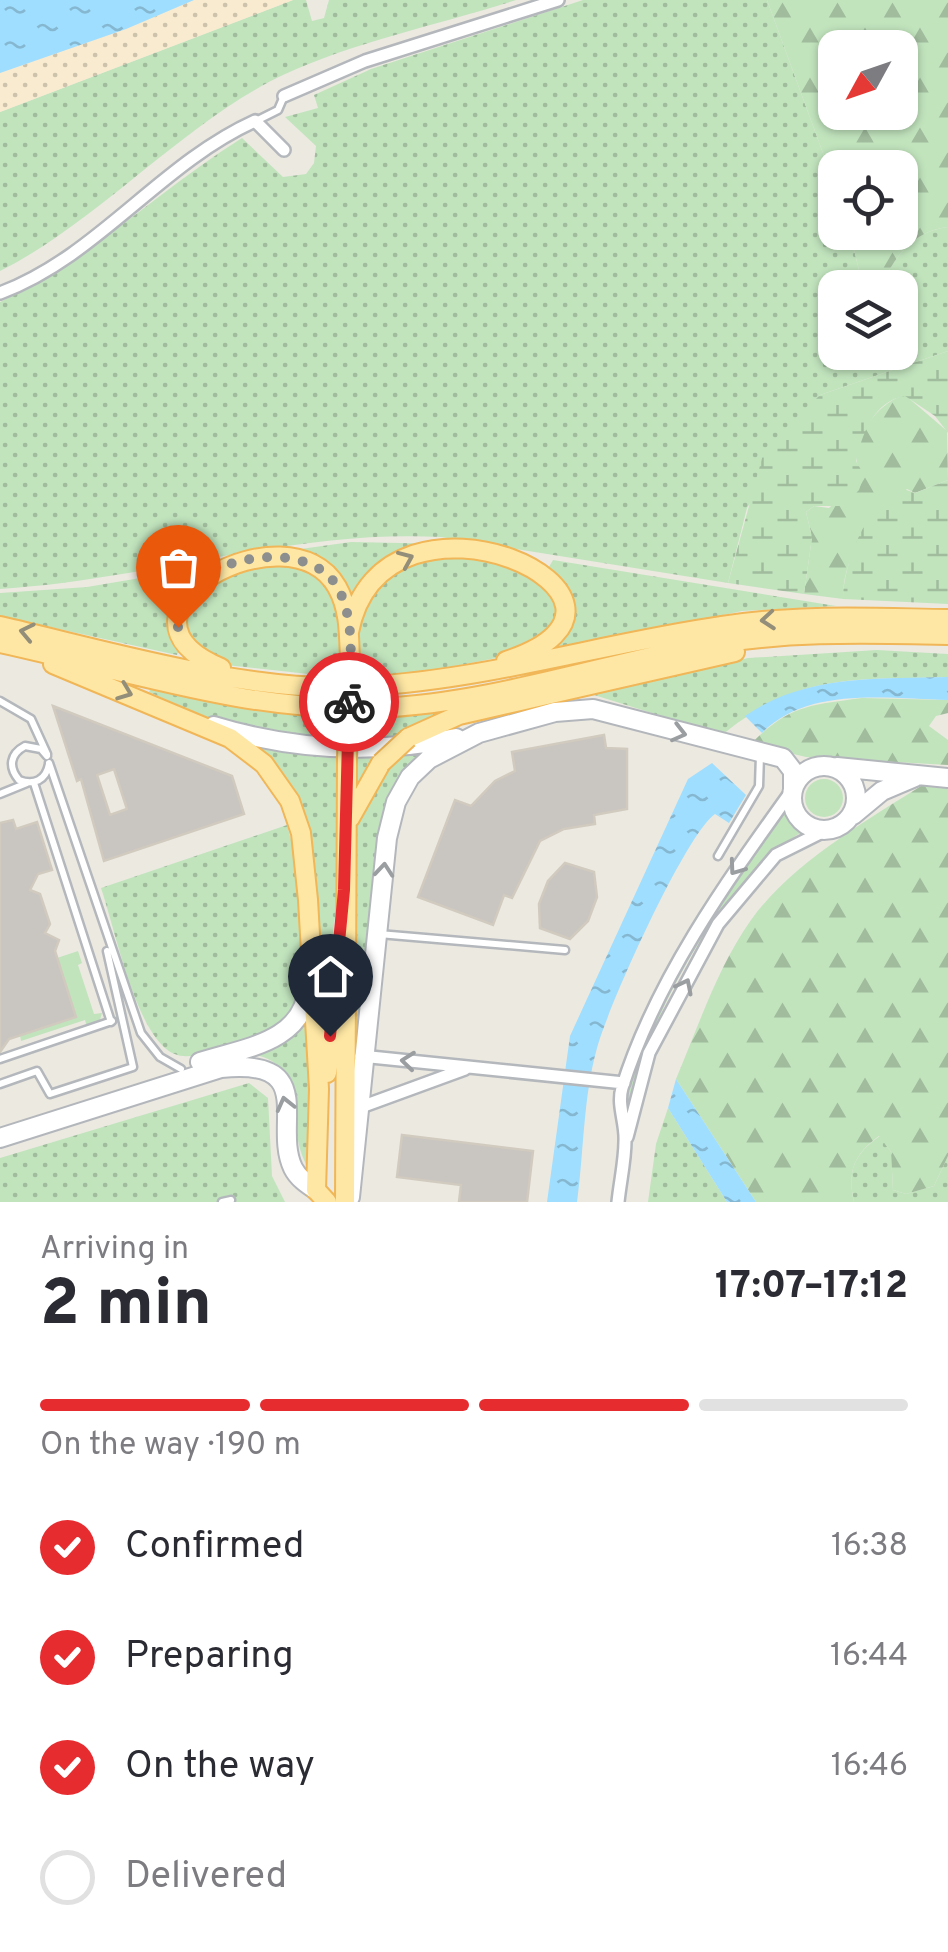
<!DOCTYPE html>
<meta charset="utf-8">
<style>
:root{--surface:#fff;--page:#f2f2f3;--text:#2b2b33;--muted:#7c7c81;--line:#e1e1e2;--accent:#e72c30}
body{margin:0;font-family:Overpass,sans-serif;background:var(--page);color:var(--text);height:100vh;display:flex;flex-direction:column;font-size:38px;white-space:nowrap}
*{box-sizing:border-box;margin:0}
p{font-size:32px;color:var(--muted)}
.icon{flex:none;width:55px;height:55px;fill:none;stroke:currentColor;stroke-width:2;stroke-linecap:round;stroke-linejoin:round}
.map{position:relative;height:1202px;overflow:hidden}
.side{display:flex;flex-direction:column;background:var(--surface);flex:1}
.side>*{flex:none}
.needle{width:65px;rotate:230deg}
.tools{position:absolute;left:818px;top:30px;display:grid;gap:20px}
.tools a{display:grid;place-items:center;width:100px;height:100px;border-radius:20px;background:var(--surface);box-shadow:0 2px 8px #0004;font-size:50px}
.pin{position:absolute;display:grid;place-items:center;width:85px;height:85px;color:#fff;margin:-102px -42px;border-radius:50% 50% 50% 0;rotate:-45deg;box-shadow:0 0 10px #0007}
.pin .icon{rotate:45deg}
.courier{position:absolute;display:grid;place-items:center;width:100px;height:100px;margin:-50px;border:8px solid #e72c30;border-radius:50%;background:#fff;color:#222;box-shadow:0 2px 12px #0007}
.overview em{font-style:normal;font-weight:800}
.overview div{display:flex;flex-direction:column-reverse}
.overview{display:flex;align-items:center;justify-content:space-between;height:170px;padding:0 40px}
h1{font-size:65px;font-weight:800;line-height:75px}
.bar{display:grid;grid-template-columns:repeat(4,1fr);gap:15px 10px;align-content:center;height:120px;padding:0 40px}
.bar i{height:12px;border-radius:8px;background:var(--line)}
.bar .selected{background:var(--accent)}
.bar p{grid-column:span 4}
ol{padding:0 40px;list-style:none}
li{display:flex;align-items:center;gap:30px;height:110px}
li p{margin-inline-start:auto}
li .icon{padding:10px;border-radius:50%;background:var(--accent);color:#fff;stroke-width:4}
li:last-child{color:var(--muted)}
li i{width:55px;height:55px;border:5px solid var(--line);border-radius:50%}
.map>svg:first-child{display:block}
</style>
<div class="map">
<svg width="948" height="1202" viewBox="0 0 948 1202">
<defs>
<pattern id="grass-dots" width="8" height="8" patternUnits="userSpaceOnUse" patternTransform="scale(2.5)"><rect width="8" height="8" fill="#c1e4bd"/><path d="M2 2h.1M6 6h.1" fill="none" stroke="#a0bc9d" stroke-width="1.8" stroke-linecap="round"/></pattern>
<pattern id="forest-firs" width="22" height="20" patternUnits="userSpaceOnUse" patternTransform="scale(2.5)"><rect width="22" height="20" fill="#c1e4bd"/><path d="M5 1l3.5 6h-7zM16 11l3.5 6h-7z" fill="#a0bc9d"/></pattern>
<pattern id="wetland-marsh" width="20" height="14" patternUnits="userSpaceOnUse" patternTransform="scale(2.5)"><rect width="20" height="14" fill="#c1e4bd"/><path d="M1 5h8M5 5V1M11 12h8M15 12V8" fill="none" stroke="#a0bc9d"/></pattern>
<pattern id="sand-dots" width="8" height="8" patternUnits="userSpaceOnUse" patternTransform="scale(2.5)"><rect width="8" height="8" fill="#f9ebcf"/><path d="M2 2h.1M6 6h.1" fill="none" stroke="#cdc2ab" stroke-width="1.8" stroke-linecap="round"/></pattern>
<pattern id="water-ripples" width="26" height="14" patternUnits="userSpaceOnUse" patternTransform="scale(2.5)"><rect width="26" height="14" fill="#9fdefe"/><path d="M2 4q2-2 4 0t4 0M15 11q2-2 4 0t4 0" fill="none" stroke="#85b7d1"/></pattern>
</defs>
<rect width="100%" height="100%" fill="#ece9e1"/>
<path fill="url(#grass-dots)" d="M 293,0 L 306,0 L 312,21 L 324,18 L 329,0 L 516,0 C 441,24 353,42 283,75 C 184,122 98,222 0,271 L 0,112 Z
M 583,0 L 767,0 L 835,186 L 835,232 L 850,233 L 863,287 L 835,288 L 835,352 L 900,352 L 900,288 L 881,287 C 893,258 914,230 948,227 L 948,351 L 820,395 L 747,508 L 728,583 L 441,537 C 292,529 148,580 0,589 L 0,302 C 89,260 159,190 242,138 L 283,177 L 306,174 L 314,163 L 316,146 L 285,117 L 318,108 L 314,95 L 371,69 Z
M 351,542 L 451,544 L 395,557 L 377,569 L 352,598 L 325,563 L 279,552 Z
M 450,555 L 517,565 L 557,596 L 554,625 L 501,657 L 416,674 L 366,678 C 347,633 366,582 412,561 C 423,556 439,557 450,555 Z
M 553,560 L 836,606 L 742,611 L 555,651 L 552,648 C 581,621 577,593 549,567 Z
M 290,562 L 326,580 C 340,612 348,643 336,677 L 226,665 L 210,659 L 185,630 L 186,603 L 230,572 Z
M 217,565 C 183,581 150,613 179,650 L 177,655 L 0,616 L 0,593 L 87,587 Z
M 877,650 L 948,654 L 948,677 C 855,680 799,672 722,735 L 591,694 L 748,658 Z
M 151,688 L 250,710 L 334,718 L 342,738 L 336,910 L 327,978 L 322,976 C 316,897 326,793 252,742 C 221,721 184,708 149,692 Z
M 451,711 L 447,729 L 403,774 L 378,832 L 354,1112 L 358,737 L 367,718 Z
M 287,825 L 293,847 C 295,889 313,987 287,1019 C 272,1036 238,1042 217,1049 C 196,1056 178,1063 161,1044 C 132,1013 115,930 101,888 Z
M 309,1017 L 313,1066 L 307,1165 C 284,1127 312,1064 251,1054 L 298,1029 Z
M 249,1083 L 268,1098 L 272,1176 L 285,1202 L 0,1202 L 0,1158 Z
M 668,1108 L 727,1202 L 648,1202 L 656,1144 Z
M 880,1136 L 891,1152 L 893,1190 L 906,1194 L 934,1186 L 948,1156 L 948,1202 L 854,1202 C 847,1171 854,1154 880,1136 Z"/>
<path fill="url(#forest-firs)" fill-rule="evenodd" d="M 767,0 L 948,0 L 948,227 C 914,230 893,258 881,287 L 863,287 L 850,233 L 900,232 L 900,168 L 835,168 L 835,186 ZM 835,48 L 900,48 L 900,112 L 835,112 Z
M 905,395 L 947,431 L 948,480 L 915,493 L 907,489 C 874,520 843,550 843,599 L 804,594 L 812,537 L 806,512 L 814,506 L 829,508 L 862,477 C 862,472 859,468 857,463 C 851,438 881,400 905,395 Z
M 862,698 L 948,700 L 948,713 L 936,716 L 929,726 L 948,740 L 948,765 L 806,757 L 751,744 C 789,705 810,705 862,698 Z
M 924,784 L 948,786 L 948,1156 L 934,1186 L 906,1194 L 893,1190 L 891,1152 L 879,1136 C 854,1154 847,1172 854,1202 L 756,1202 L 676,1079 C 699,1025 717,968 751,920 C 792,863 866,821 924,784 Z"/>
<path fill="url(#wetland-marsh)" d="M 948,351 L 948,433 L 935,416 L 905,396 C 874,401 862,434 856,461 L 864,475 L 859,490 L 843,506 L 814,506 L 806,512 L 812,537 L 804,594 L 728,583 L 764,451 L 820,395 Z
M 948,480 L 948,604 L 843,599 C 843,564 867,505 898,487 L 915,493 Z"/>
<path fill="url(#sand-dots)" d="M 194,0 L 293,0 L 0,112 L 0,73 L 126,29 Z"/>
<path fill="#c1e4bd" d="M805 798a19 19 0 1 1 38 0a19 19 0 1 1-38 0Z
M 787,809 L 802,832 C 723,876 639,1029 629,1118 C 613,1067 748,850 787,809 Z
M 78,951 L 82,963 L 78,965 L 94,1014 L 102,1013 L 100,1020 L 87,1027 L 85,1020 L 21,1041 L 20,1035 L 76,1017 L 57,958 Z"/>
<path fill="url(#water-ripples)" d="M 0,0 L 194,0 L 126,29 L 0,73 Z
M 948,677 L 948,700 C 888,699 808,686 762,733 L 745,716 C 806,674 877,679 948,677 Z
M 712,763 L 746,795 L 729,823 L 715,814 C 685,835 608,1007 597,1048 C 583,1098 584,1151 577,1202 L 547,1202 L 570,1036 L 688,779 Z
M 676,1079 L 756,1202 L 727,1202 L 668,1108 Z"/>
<path fill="#c9c5c0" stroke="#d1cabf" stroke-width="2.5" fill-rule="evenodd" d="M 53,706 L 232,776 L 244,814 L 104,861 L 81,779 L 77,781 ZM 114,769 L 127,809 L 110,815 L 97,775 Z
M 604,735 L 606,748 L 627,749 L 627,809 L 594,815 L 595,824 L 564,829 L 540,841 L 512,898 L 504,895 L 493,925 L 418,897 L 455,800 L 471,806 L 495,781 L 515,771 L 512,752 Z
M 13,820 L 16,829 L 37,822 L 52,870 L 38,874 L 30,890 L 40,894 L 50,924 L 45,933 L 59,940 L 55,951 L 76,1017 L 9,1039 L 0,1052 L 0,823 Z
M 565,863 L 594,872 L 597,897 L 588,921 L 570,939 L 540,928 L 539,904 L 548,881 Z
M 402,1135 L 533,1151 L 527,1202 L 459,1202 L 461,1185 L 397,1177 Z"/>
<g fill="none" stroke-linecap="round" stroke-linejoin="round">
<defs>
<path id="lane" d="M 256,121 L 278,110 L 284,96
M 0,701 L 31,719 L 47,754
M 47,756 L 41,749 L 25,746 C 10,754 8,767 19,780 C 34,786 46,780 49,764
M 49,763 L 141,1033 L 160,1057 L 181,1069
M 34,783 L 111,1022
M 0,794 L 27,783
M 718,856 L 759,786 L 760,755
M 379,934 L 565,950
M 0,1059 L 112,1021
M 0,1084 L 37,1071 L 50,1094 L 133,1067 L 107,951
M 222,1202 L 231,1200"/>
<path id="street" d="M 284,96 L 365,61 L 558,0
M 0,293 C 97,257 160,164 255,121 L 284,150
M 361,1056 L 624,1083
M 361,1107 L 465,1069
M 627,1137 L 649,1053 L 718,924 L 776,855 L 826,830
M 618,1202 C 620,1182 625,1161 625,1141 C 626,1123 617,1105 622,1088 C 656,979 727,881 793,789"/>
<path id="secondary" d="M 214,726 C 293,750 376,754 456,738
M792 798a32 32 0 1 1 64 0a32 32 0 1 1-64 0Z
M 837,767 L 948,778
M 853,815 L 882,791 L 915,777
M 200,1062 C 244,1048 305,1042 308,986
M 0,1138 L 221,1068 C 320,1058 272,1124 293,1168 C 298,1178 307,1184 316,1190
M 350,1197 L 387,838 L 396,802 L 410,777 L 429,759 L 479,733 L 555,712 L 593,709 L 783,758 L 793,771 L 793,789"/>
<path id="primary" d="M 0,626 C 105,650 243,691 349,687 C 476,683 597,644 722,626 C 797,614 872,618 948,619
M 349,632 C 383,458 693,600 506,661
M 0,643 C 125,670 251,713 379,708 C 485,703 588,669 691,648 C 776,631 862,633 948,635
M 53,664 L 230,738 L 264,764 L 290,801 L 301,833 L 308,900 L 319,1089 L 316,1190 L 327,1202
M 221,668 C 90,613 289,503 337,587 C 350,610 349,636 350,662
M 408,738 L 459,715 L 735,652
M 350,818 L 381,763
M 327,1073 L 336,980
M 345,1202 L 347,759"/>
</defs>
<use href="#lane" stroke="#b4b8bc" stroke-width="11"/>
<use href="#street" stroke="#b4b8bc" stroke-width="16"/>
<use href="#secondary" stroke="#b3b7bc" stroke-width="22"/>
<use href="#primary" stroke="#f0b657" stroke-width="22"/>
<use href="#lane" stroke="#fff" stroke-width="6"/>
<use href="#street" stroke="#fff" stroke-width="11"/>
<use href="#secondary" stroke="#fff" stroke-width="18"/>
<use href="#primary" stroke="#fee7a4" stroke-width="18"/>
<defs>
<path id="primary-bridge" d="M 347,759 L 350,662
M 381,763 L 408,738"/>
</defs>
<use href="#primary-bridge" stroke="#f0b657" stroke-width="22" stroke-linecap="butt"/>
<use href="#primary-bridge" stroke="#fee7a4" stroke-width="18"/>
</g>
<defs><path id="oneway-chevron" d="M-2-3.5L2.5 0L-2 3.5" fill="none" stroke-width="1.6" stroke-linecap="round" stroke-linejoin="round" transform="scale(2.5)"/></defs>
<g stroke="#938e79">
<use href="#oneway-chevron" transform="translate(406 559) rotate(-23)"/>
<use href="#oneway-chevron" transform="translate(768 620) rotate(175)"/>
<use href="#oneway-chevron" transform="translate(27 632) rotate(-168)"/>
<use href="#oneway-chevron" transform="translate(125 692) rotate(21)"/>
</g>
<g stroke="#9b9ea1">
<use href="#oneway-chevron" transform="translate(679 733) rotate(14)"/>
<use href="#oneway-chevron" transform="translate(736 868) rotate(126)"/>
<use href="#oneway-chevron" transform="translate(384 870) rotate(-85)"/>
<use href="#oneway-chevron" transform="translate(685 986) rotate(-63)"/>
<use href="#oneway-chevron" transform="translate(408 1061) rotate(-174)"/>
<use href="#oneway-chevron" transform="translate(285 1104) rotate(-104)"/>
</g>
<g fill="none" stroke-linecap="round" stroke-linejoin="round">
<path stroke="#8c8f8e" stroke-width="10" stroke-dasharray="0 18" d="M 178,627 C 171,558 307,531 338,588 C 356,622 350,665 349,702"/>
<path stroke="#e72c30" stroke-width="12" d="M 330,1036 L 344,890 L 349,702"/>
</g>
</svg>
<div class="tools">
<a><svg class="needle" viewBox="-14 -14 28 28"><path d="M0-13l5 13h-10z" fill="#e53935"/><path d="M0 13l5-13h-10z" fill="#7c7c81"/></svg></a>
<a><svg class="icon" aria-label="locate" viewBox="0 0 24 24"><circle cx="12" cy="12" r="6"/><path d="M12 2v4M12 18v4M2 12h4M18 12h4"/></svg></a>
<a><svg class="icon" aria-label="layers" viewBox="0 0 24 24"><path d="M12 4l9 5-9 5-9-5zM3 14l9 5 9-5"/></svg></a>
</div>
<div class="pin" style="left:178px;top:627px;background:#ea580c"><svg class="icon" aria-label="bag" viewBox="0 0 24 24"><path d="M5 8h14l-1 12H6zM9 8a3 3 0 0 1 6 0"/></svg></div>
<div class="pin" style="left:330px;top:1036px;background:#1f2937"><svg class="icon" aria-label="home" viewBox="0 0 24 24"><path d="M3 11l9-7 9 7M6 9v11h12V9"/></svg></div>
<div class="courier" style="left:349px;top:702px"><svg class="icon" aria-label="bike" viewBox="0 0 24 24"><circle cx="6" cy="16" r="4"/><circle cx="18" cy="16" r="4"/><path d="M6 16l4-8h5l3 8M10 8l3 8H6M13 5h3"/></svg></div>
</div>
<section class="side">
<div class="overview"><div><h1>2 min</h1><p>Arriving in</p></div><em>17:07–17:12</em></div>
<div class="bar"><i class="selected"></i><i class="selected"></i><i class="selected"></i><i></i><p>On the way · 190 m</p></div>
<ol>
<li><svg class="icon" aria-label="check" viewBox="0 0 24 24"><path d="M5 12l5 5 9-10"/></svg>Confirmed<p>16:38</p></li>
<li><svg class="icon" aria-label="check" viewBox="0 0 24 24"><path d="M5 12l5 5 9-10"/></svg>Preparing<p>16:44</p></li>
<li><svg class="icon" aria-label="check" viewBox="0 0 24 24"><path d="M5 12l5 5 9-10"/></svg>On the way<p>16:46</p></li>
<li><i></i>Delivered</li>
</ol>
</section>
